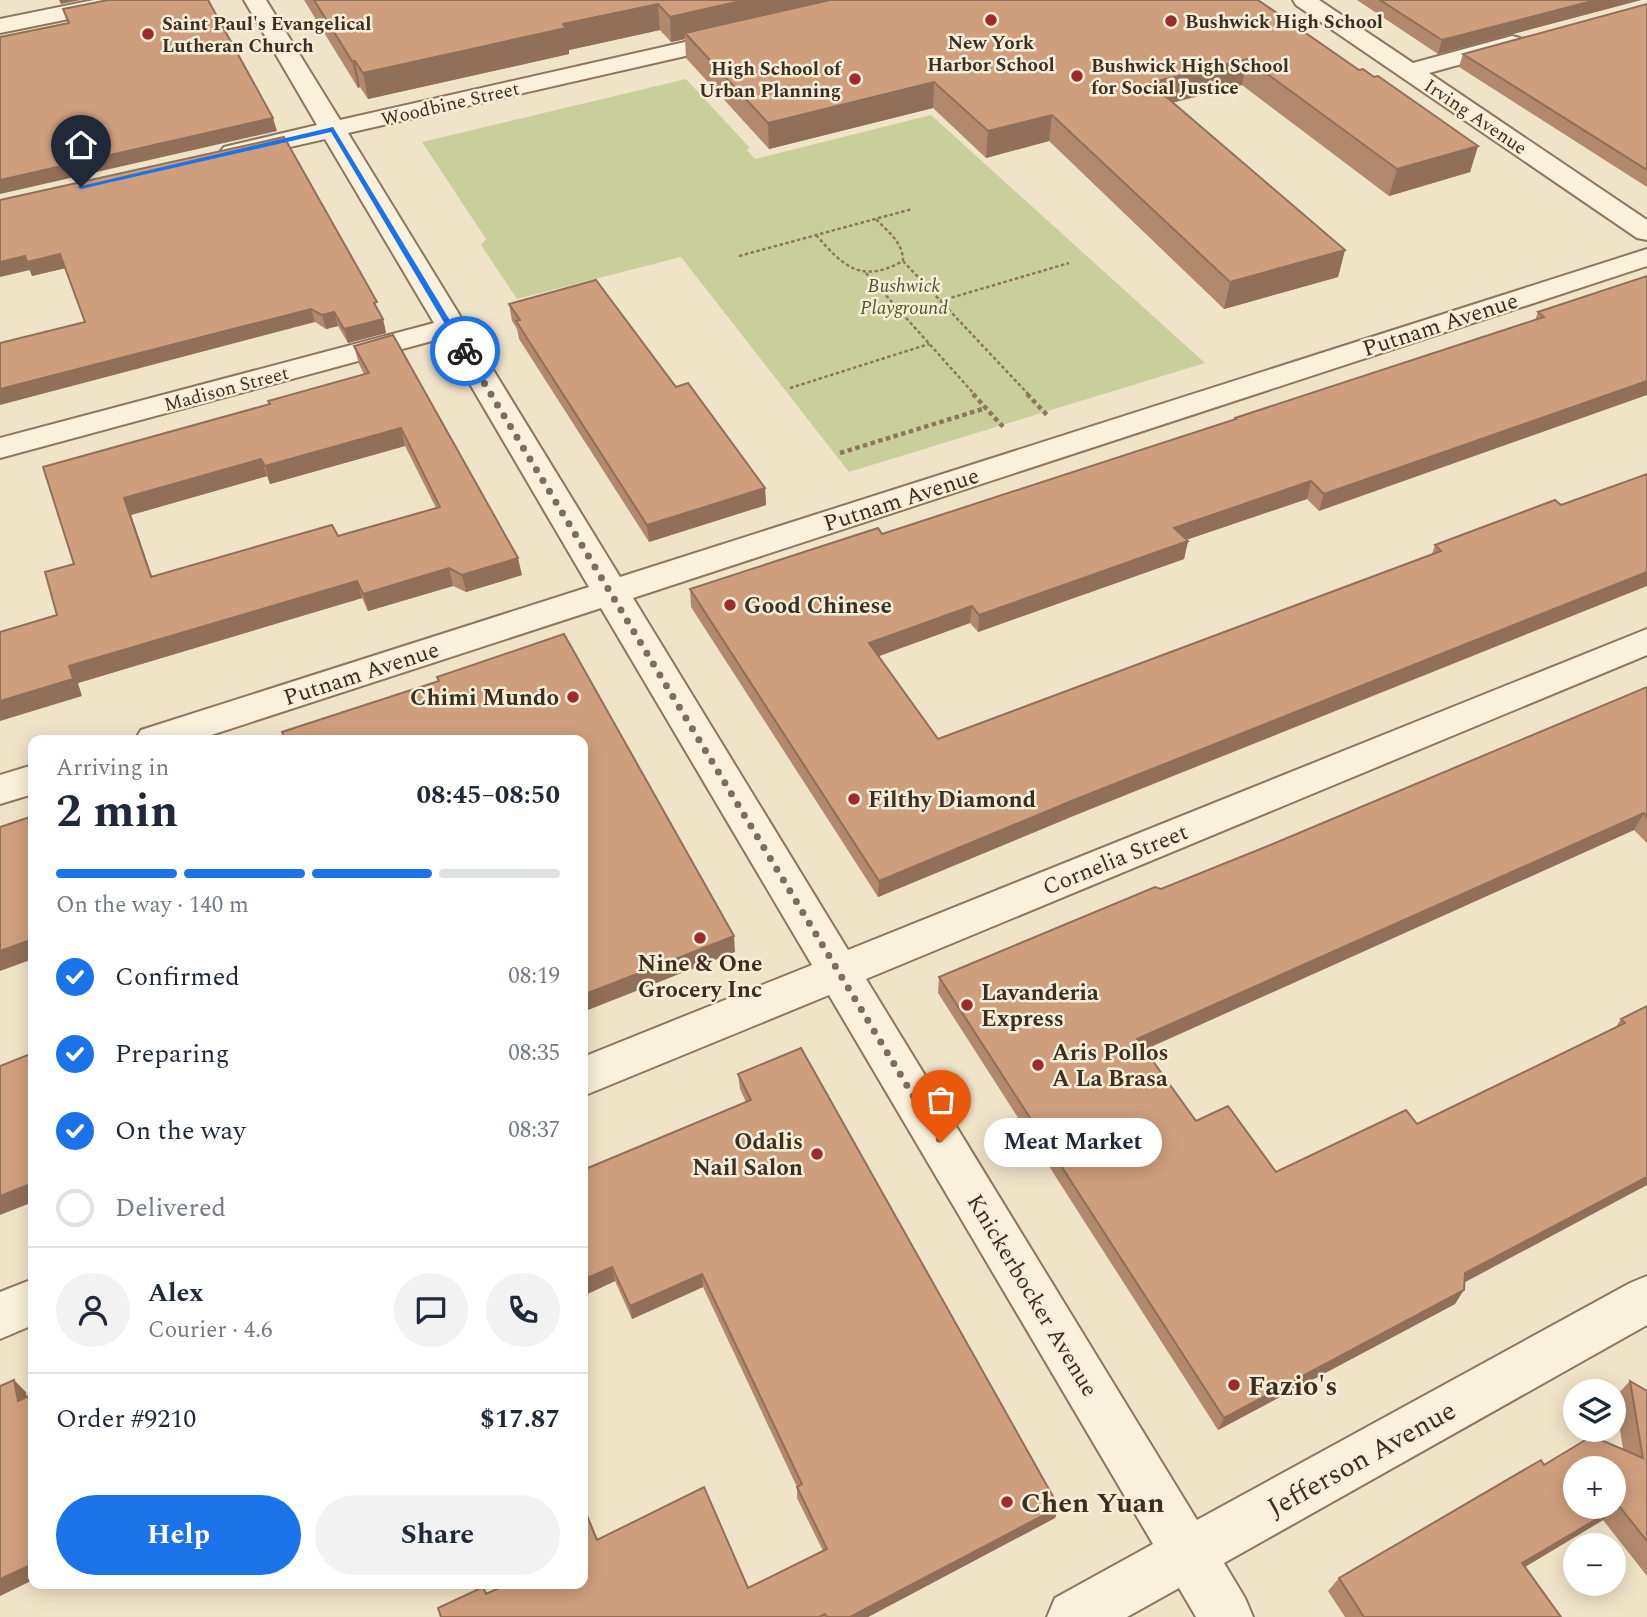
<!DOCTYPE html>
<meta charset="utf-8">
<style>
:root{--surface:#fff;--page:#f2f2f3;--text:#1f2937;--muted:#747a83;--line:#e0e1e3;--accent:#1a73e8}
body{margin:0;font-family:Spectral,serif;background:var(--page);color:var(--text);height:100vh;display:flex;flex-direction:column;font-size:26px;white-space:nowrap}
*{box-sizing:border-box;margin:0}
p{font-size:23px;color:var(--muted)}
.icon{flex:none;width:38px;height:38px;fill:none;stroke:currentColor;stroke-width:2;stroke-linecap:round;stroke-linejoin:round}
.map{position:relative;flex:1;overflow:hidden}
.drawer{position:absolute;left:28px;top:735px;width:560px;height:854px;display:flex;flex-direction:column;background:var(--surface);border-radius:14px;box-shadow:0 4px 18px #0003}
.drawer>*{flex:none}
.controls{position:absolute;left:1563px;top:1379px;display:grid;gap:14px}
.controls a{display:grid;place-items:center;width:63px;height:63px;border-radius:50%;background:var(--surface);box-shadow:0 4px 18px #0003;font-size:35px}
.pin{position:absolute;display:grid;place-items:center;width:60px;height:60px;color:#fff;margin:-72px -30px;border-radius:50% 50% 50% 0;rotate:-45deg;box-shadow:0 0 7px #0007}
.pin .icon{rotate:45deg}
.courier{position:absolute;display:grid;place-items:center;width:70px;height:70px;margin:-35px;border:5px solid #1a73e8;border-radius:50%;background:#fff;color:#222;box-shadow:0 2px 9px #0007}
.bubble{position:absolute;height:49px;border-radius:24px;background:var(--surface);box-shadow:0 4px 18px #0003;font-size:23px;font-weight:700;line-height:49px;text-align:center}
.overview em{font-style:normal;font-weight:700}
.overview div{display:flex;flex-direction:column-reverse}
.overview{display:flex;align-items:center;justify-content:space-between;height:119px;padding:0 28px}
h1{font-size:46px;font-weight:700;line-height:52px}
.bar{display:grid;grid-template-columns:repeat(4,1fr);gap:10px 7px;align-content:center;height:84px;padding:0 28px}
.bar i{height:9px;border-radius:5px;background:var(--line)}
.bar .current{background:var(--accent)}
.bar p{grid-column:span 4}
.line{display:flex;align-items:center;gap:18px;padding:0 28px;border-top:2px solid var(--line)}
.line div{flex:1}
.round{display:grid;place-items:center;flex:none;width:74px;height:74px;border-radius:37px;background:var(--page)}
ol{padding:0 28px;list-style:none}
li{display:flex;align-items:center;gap:21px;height:77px}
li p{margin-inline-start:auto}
li .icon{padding:7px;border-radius:50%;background:var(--accent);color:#fff;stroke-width:4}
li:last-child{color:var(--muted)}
li i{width:38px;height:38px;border:4px solid var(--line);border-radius:50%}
.cta{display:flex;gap:14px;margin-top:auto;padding:14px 28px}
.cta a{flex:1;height:80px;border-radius:42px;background:var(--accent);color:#fff;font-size:28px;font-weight:700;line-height:80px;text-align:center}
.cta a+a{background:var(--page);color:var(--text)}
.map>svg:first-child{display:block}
</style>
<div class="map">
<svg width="1647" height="1617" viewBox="0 0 1647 1617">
<rect width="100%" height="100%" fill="#f0e4c8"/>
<path fill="#c9cf9b" d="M 686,79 L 750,148 L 747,150 L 755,159 L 931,115 L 1205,363 L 849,472 L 681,257 L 517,299 L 481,245 L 486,239 L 422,142 Z"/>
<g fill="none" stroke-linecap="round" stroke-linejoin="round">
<defs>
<path id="street" d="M 94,0 L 139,0 L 136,5 L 128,7 L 0,33 L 0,19 Z
M 244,0 L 266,0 L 340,120 L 738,30 L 746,32 L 750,37 L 746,42 L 738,44 L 348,133 L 620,577 L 1647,249 L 1647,266 L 633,598 L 848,950 L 1647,629 L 1647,655 L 866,979 L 1197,1520 L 1630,1283 L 1647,1276 L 1647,1325 L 1224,1563 L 1245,1598 L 1253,1617 L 1196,1617 L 1179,1588 L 1127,1617 L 1047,1617 L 1055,1598 L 1153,1544 L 829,995 L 583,1096 L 583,1057 L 812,965 L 601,608 L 196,740 L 135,740 L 141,730 L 589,587 L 443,338 L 0,458 L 0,438 L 434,323 L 325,139 L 233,160 L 224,157 L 220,152 L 224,147 L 317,125 Z
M 1293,0 L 1319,0 L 1413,63 L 1512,36 L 1520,38 L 1524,43 L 1520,48 L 1429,73 L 1647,220 L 1647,240 L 1637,238 L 1296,5 Z
M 33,765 L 33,794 L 0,804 L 0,775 Z
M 33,1279 L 33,1325 L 0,1339 L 0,1292 Z"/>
</defs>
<use href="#street" stroke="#8d765c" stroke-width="4"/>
<path stroke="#8d765c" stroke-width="2.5" stroke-dasharray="3.5 2.5" stroke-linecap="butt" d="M 816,235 C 844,267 861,284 903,261 C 903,242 888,232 876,219
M 739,256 L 912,209
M 903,261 L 1029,395
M 866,273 L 975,395
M 940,301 L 1069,263
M 790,388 L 929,344"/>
<path stroke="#8d765c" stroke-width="4.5" stroke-dasharray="4.5 3.5" stroke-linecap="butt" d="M 973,394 L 1005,429
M 1027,394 L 1048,416
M 840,453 L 986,408"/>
<use href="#street" fill="#faf1dc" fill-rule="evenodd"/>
</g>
<path fill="#b2896c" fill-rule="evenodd" d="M 304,0 L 1258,0 L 1359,70 L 1478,146 L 1470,172 L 1389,196 L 1242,85 L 1172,103 L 1345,250 L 1338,277 L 1224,309 L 1049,141 L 986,158 L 933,108 L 769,149 L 686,58 L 685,39 L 671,42 L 660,30 L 569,50 L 569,54 L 368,99 L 360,87 L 358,88 Z
M 1357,0 L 1641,0 L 1438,54 Z
M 1647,4 L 1647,187 L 1459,67 L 1463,54 Z
M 0,200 L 379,312 L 383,319 L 386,333 L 348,343 L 338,326 L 326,329 L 315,322 L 85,322 L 65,268 L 32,276 Z
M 1647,276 L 1319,511 L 1307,499 L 1186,540 L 1188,541 L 1184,559 L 978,632 L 970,623 L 879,656 L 938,739 L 1432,554 L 1435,545 L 1555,500 L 1066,819 L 878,897 L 691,607 L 690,589 L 882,534 L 1234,420 L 1235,418 L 1535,320 L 1538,312 Z
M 509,304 L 676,387 L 765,488 L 766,505 L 649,542 L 519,339 L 517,329 L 512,321 Z
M 354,346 L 522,575 L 466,592 L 453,586 L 368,611 L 362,598 L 78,683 L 82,696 L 57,615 L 74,564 L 43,467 L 270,404 L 364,374 L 359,364 ZM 405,446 L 436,508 L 338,536 L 152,576 L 131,515 L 267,476 L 270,484 Z
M 1647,687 L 1647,843 L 1634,830 L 1145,1049 L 1196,1121 L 1276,1172 L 1417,1124 L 1616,1027 L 1621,1019 L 1647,1006 L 1465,1282 L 1455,1304 L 1218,1430 L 938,993 L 939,977 L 1161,889 L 1263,848 Z
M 738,1074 L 1059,1507 L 1055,1518 L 868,1617 L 441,1617 L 483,1587 L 487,1594 L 597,1540 L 748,1588 L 823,1551 L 797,1498 L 797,1487 L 703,1287 L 632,1319 L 615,1281 L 583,1296 L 583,1170 L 746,1102 L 740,1089 Z
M 1630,1381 L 1647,1391 L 1647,1576 L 1603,1520 L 1525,1567 L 1561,1617 L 1345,1617 L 1328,1591 L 1339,1578 L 1544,1465 L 1623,1449 L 1615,1397 Z"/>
<path fill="#916f58" d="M 59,0 L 81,0 L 61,4 Z
M 745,0 L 858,0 L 685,33 L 685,39 L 671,42 L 670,17 Z
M 1596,0 L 1641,0 L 1438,54 L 1442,40 Z
M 658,4 L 660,30 L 569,50 L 569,54 L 368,99 L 363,73 L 563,24 Z
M 1247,59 L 1242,85 L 1146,109 L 1150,83 Z
M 352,61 L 355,61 L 360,87 L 358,88 Z
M 934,82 L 933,108 L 769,149 L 768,123 Z
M 1052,115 L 1049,141 L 986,158 L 988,131 Z
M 273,118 L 277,131 L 0,194 L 0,180 Z
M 1478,146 L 1470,172 L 1389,196 L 1397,169 Z
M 1345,250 L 1338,277 L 1224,309 L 1230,282 Z
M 60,254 L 66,268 L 32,276 L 30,270 L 0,277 L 0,262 L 25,256 Z
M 311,309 L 315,322 L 0,405 L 0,389 Z
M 334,312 L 338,326 L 326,329 L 322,315 Z
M 383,319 L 386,333 L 348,343 L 344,329 Z
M 1647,381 L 1647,395 L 1319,511 L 1324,494 Z
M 401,428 L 405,446 L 270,484 L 265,466 Z
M 261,459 L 267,476 L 131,515 L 158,594 L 151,577 L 124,498 Z
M 1311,481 L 1307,499 L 1171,545 L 1174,528 Z
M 765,488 L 766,505 L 649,542 L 647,525 Z
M 1188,541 L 1184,559 L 978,632 L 979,615 Z
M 518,558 L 522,575 L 466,592 L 462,575 Z
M 449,568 L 453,586 L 368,611 L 363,594 Z
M 1647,572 L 1647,586 L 1066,819 L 878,897 L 879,881 L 1069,802 Z
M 357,581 L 362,598 L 78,683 L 82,696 L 0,721 L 0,701 L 69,666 Z
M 972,606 L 970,623 L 868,660 L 869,643 Z
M 1644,813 L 1634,830 L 1133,1055 L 1137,1039 Z
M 734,936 L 735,952 L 583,1012 L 583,995 Z
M 33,939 L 33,959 L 0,971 L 0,951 Z
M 1647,1177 L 1647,1185 L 1456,1287 L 1465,1273 Z
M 33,1183 L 33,1202 L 0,1215 L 0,1196 Z
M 612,1267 L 615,1281 L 583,1296 L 583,1280 Z
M 702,1274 L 703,1287 L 632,1319 L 630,1306 Z
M 1464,1290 L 1455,1304 L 1218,1430 L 1224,1418 Z
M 14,1380 L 26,1392 L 30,1414 L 18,1401 Z
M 1619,1506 L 1603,1520 L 1508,1577 L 1522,1563 Z
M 1059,1507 L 1055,1518 L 868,1617 L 850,1617 Z
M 33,1564 L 33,1580 L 0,1596 L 0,1579 Z"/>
<path fill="#cf9f7d" stroke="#916f58" stroke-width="2" fill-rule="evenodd" d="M 108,0 L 208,0 L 273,118 L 0,180 L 0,37 L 69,23 L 63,9 Z
M 314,0 L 745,0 L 670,17 L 658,4 L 563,24 L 566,28 L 363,73 L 355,61 L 352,61 Z
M 830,0 L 1258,0 L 1359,70 L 1363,69 L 1374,77 L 1378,76 L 1478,146 L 1397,169 L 1247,59 L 1150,83 L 1345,250 L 1230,282 L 1052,115 L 988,131 L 934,82 L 768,123 L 685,33 Z
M 1380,0 L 1596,0 L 1442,40 Z
M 1647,4 L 1647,170 L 1463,54 Z
M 284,137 L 377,302 L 374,303 L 383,319 L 344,329 L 334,312 L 322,315 L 311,309 L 0,389 L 0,343 L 85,322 L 60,254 L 27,262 L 25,256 L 0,262 L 0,200 Z
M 1647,276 L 1647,381 L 1324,494 L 1311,481 L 1174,528 L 1188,541 L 979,615 L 972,606 L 869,643 L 938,739 L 1441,551 L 1435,545 L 1555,500 L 1561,505 L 1647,474 L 1647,572 L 1069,802 L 879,881 L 690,589 L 878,528 L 882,534 L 1236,419 L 1235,418 L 1544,317 L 1538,312 Z
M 596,280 L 676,387 L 688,383 L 765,488 L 647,525 L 516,321 L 520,320 L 509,304 Z
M 393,335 L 518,558 L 462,575 L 449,568 L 363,594 L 357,581 L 69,666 L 73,679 L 0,701 L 0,632 L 57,615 L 45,572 L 74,564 L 43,467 L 270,404 L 268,401 L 369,373 L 354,346 ZM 401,428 L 440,507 L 338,536 L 332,525 L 328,526 L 151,577 L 124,498 L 261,459 L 265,466 Z
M 564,634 L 734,936 L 583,995 L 583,740 L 285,740 L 282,732 L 439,681 L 437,677 Z
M 1647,687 L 1647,817 L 1644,813 L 1137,1039 L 1196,1121 L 1228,1106 L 1276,1172 L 1406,1110 L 1417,1124 L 1625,1023 L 1621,1019 L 1647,1006 L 1647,1177 L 1465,1273 L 1464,1290 L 1224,1418 L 939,977 L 1155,887 L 1161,889 L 1263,848 Z
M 33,816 L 33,939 L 0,951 L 0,827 Z
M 801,1048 L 1059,1507 L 850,1617 L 827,1617 L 825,1614 L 819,1617 L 441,1617 L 438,1608 L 483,1587 L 486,1594 L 508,1584 L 583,1584 L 583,1506 L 597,1540 L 704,1487 L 748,1588 L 827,1549 L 797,1487 L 802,1484 L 702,1274 L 630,1306 L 612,1267 L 583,1280 L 583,1170 L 751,1100 L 738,1074 Z
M 33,1053 L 33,1183 L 0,1196 L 0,1066 Z
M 14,1380 L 18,1401 L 33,1394 L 33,1564 L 0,1579 L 0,1386 Z
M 1630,1381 L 1647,1391 L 1647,1541 L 1619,1506 L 1522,1563 L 1561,1617 L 1364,1617 L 1339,1578 L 1541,1460 L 1544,1465 L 1592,1436 L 1643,1458 ZM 1575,1468 L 1614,1468 L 1614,1507 L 1575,1507 Z"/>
<path fill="#1a73e8" d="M 333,127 L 469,352 L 461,351 L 331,132 L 81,189 L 77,187 Z"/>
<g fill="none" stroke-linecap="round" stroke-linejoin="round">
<path stroke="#7c6e5b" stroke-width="7" stroke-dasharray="0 12.6" d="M 465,351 L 941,1142"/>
</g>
<g fill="#9e2a2b" stroke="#f7eed8" stroke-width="2.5">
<circle cx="991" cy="20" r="7"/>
<circle cx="1171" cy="21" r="7"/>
<circle cx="148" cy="34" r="7"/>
<circle cx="1077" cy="76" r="7"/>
<circle cx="855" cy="79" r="7"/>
<circle cx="730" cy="605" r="7"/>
<circle cx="573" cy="697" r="7"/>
<circle cx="854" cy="799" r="7"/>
<circle cx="700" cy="938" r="7"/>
<circle cx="967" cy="1005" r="7"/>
<circle cx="1038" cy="1065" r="7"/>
<circle cx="817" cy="1154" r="7"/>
<circle cx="1234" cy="1385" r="7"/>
<circle cx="1007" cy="1502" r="7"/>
</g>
<g text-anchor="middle" stroke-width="5" stroke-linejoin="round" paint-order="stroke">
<g font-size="19" font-weight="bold" fill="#3d2e20" stroke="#f7eed8" text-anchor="start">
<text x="1185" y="28">Bushwick High School</text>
<text x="162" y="30">Saint Paul's Evangelical<tspan x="162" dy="22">Lutheran Church</tspan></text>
<text x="991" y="49" text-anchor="middle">New York<tspan x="991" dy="22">Harbor School</tspan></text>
<text x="1091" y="72">Bushwick High School<tspan x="1091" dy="22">for Social Justice</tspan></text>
<text x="841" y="75" text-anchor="end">High School of<tspan x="841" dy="22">Urban Planning</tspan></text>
</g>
<g font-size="19" fill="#3d2e20" stroke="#f7eed8">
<text transform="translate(450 103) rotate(-13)" y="7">Woodbine Street</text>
<text transform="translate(1476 116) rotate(34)" y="7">Irving Avenue</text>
<text transform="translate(226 388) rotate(-15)" y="7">Madison Street</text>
</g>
<g font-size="19" font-style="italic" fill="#4d5a26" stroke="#f7eed8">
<text x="904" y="292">Bushwick<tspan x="904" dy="22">Playground</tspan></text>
</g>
<g font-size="23" fill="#3d2e20" stroke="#f7eed8">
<text transform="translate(1440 324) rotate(-18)" y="8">Putnam Avenue</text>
<text transform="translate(901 499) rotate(-18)" y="8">Putnam Avenue</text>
<text transform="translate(361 673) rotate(-18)" y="8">Putnam Avenue</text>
<text transform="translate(1115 859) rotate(-22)" y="8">Cornelia Street</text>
<text transform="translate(1033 1295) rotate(59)" y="8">Knickerbocker Avenue</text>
</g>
<g font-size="23" font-weight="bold" fill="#3d2e20" stroke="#f7eed8" text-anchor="start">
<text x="744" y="613">Good Chinese</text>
<text x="559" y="705" text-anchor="end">Chimi Mundo</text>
<text x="868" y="807">Filthy Diamond</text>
<text x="700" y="971" text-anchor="middle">Nine &amp; One<tspan x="700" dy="26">Grocery Inc</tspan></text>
<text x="981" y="1000">Lavanderia<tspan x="981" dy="26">Express</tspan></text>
<text x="1052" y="1060">Aris Pollos<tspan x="1052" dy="26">A La Brasa</tspan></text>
<text x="803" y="1149" text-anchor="end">Odalis<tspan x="803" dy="26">Nail Salon</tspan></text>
</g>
<g font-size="28" font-weight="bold" fill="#3d2e20" stroke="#f7eed8" text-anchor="start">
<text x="1248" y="1395">Fazio's</text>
<text x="1021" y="1512">Chen Yuan</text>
</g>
<g font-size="28" fill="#3d2e20" stroke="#f7eed8">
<text transform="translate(1361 1458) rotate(-29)" y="10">Jefferson Avenue</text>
</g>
</g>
</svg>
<div class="controls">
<a><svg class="icon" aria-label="layers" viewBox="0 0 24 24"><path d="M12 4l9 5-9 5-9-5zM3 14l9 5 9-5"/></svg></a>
<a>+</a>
<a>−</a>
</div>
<div class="pin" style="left:941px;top:1142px;background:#ea580c"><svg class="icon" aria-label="bag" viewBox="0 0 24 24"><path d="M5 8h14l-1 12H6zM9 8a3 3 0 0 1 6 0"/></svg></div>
<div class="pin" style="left:81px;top:187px;background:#1f2937"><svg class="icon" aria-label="home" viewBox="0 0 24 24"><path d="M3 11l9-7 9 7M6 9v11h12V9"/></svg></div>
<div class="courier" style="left:465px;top:351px"><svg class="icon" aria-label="bike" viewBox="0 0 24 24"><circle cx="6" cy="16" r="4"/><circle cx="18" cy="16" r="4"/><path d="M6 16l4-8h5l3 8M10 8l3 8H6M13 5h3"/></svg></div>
<div class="bubble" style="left:984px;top:1118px;width:178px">Meat Market</div>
<section class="drawer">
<div class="overview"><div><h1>2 min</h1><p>Arriving in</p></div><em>08:45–08:50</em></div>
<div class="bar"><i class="current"></i><i class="current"></i><i class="current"></i><i></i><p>On the way · 140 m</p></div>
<ol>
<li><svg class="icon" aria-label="check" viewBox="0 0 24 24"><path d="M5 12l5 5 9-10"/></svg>Confirmed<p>08:19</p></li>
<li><svg class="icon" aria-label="check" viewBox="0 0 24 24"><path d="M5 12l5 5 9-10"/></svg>Preparing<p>08:35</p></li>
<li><svg class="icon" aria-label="check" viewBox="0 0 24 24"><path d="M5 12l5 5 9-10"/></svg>On the way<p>08:37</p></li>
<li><i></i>Delivered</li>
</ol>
<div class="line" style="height:126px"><a class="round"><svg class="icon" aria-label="person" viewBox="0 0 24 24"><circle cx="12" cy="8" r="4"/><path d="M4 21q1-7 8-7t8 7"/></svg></a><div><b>Alex</b><p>Courier · 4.6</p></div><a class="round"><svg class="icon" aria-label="chat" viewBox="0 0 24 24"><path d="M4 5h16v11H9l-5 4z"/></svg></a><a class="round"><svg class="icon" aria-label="phone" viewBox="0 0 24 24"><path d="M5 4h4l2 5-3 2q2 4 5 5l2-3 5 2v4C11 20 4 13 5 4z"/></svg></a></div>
<div class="line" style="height:91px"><div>Order #9210</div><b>$17.87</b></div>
<div class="cta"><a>Help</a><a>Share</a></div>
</section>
</div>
